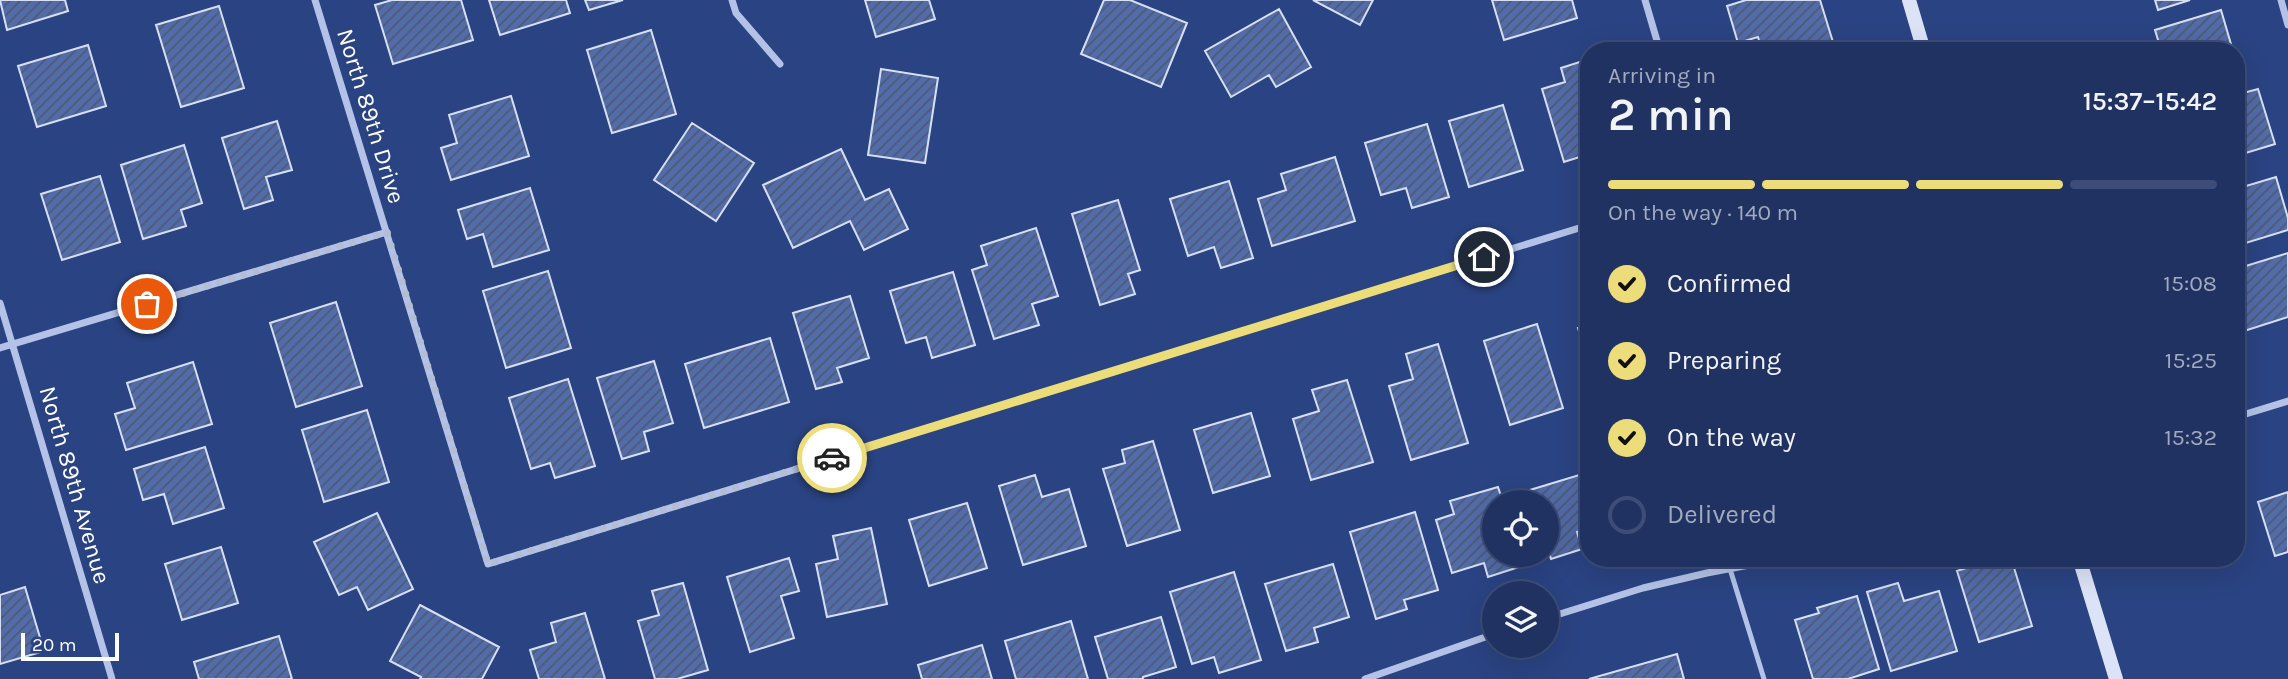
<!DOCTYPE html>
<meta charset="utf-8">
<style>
:root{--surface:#203262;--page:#2d3e6b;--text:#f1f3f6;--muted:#a2aabe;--line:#3d4d77;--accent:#eddd7a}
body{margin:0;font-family:Karla,sans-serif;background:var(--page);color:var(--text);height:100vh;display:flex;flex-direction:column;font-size:26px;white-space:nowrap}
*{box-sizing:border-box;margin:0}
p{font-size:23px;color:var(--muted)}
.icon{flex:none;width:38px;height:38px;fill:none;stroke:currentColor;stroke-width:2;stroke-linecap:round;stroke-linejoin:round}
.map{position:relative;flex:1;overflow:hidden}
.details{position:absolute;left:1580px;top:42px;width:665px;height:525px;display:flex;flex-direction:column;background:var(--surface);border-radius:28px;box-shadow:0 7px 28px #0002,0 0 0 2px var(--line)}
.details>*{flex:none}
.controls{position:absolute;left:1482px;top:490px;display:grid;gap:14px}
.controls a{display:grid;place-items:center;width:77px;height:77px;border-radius:50%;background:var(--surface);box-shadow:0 7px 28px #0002,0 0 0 2px var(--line);font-size:35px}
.scale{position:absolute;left:21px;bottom:18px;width:98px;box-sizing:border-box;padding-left:7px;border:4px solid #fff;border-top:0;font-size:19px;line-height:24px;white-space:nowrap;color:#fff;-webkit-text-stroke:5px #2a4382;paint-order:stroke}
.pin{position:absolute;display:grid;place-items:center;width:60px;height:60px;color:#fff;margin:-30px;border:4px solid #fff;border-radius:50%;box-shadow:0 2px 7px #0007}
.courier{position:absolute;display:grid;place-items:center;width:70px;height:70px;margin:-35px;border:5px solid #eddd7a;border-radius:50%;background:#fff;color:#222;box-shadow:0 2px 9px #0007}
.summary em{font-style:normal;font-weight:600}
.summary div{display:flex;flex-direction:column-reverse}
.summary{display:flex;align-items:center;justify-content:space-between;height:119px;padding:0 28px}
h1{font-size:46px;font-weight:600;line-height:52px}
.bar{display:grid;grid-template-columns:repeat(4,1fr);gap:10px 7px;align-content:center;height:84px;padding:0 28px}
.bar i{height:9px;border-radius:5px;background:var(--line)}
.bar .on{background:var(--accent)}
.bar p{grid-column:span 4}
ol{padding:0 28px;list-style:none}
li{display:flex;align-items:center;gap:21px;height:77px}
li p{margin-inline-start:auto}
li .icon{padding:7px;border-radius:50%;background:var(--accent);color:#111;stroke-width:4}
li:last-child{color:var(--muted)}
li i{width:38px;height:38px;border:4px solid var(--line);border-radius:50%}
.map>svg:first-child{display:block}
</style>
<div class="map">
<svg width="2288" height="679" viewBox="0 0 2288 679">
<defs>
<pattern id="building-hatch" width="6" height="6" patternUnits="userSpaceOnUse" patternTransform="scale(1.75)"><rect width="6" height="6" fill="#526caa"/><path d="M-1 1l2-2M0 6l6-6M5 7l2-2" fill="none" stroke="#4e5972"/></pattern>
</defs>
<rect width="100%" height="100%" fill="#2a4382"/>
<path fill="url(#building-hatch)" stroke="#d6dff5" stroke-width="2" d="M 0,0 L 65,0 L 68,11 L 7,30 Z
M 392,0 L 461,0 L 473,40 L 393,64 L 375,5 Z
M 489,0 L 566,0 L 570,13 L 500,35 Z
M 585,0 L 623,0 L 589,10 Z
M 865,0 L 929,0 L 935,19 L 876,37 Z
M 1104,0 L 1130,0 L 1187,23 L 1161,87 L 1081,54 Z
M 1313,0 L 1373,0 L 1360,25 Z
M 1492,0 L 1572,0 L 1577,18 L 1504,40 Z
M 1746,0 L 1820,0 L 1833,42 L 1804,51 L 1762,51 L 1758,37 L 1738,43 L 1727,6 Z
M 2155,0 L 2190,0 L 2158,10 Z
M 219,6 L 244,88 L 181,107 L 156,25 Z
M 1279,9 L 1311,67 L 1276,87 L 1269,75 L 1231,97 L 1205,51 Z
M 2221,10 L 2233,51 L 2159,51 L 2161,50 L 2155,30 Z
M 651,30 L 676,114 L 612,133 L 587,50 Z
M 88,45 L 106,106 L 37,127 L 18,66 Z
M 1589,59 L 1589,154 L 1564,162 L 1542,89 L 1565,82 L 1561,68 Z
M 881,69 L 938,78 L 925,163 L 868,155 Z
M 2258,89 L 2275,144 L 2236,156 L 2236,95 Z
M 511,96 L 529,156 L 451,180 L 441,148 L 457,143 L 449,115 Z
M 1503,105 L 1523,170 L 1469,187 L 1449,121 Z
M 277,121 L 292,170 L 266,177 L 273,200 L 244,209 L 222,138 Z
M 692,123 L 754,163 L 716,221 L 654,180 Z
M 1427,124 L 1449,197 L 1412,208 L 1406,188 L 1381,195 L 1365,143 Z
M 184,145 L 202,203 L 181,210 L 186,226 L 143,239 L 121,165 Z
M 841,149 L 865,200 L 889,189 L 908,229 L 864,250 L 850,221 L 793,248 L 763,185 Z
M 1335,157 L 1355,221 L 1272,246 L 1258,199 L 1286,190 L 1281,174 Z
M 100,176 L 120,242 L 62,260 L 41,194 Z
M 2276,177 L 2288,218 L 2288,230 L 2236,246 L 2236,189 Z
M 1229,181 L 1253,258 L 1221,268 L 1214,247 L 1188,256 L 1170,199 Z
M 530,188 L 549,250 L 493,267 L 483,234 L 467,239 L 458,210 Z
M 1118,200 L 1140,270 L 1128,274 L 1135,294 L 1100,305 L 1072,214 Z
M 1036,228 L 1058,296 L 1032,304 L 1039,325 L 994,339 L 972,270 L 987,265 L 981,246 Z
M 2288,253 L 2288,317 L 2241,332 L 2236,318 L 2236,269 Z
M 548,271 L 571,348 L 506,368 L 483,291 Z
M 953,272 L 975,345 L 932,358 L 926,337 L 906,343 L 890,291 Z
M 850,296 L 869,358 L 837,368 L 842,382 L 816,389 L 793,313 Z
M 336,302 L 362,386 L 296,407 L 270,323 Z
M 1537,324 L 1563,408 L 1510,425 L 1484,341 Z
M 1589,325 L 1589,365 L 1578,328 Z
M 770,338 L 789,402 L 704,428 L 685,364 Z
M 1438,344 L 1468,443 L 1411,460 L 1389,386 L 1413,379 L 1406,354 Z
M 654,361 L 673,423 L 644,432 L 649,451 L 622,459 L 597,378 Z
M 193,362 L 212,424 L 126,450 L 115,414 L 135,408 L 127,383 Z
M 568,379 L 595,466 L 555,478 L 550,463 L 531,469 L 509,398 Z
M 1347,380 L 1373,462 L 1311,480 L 1293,419 L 1319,411 L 1312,390 Z
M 367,410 L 389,482 L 324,502 L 302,430 Z
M 1251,413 L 1270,476 L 1213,493 L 1194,430 Z
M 1153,441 L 1180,530 L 1127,546 L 1103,469 L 1125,463 L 1122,450 Z
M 205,447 L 224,508 L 173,524 L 164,494 L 143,500 L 134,469 Z
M 1589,472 L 1589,528 L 1577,532 L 1582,549 L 1551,559 L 1547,546 L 1547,502 L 1534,502 L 1530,490 Z
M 1035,475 L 1042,497 L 1069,489 L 1086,546 L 1023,565 L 999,486 Z
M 1498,487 L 1503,502 L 1494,502 L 1494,555 L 1519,555 L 1522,566 L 1488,577 L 1484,563 L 1452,573 L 1436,520 L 1454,514 L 1450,501 Z
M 2288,492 L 2288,552 L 2275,556 L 2258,502 Z
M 967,503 L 987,568 L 929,586 L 909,520 Z
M 1415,512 L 1438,590 L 1404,600 L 1407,609 L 1376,619 L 1350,532 Z
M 377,513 L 413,589 L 368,610 L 357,587 L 339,595 L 314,542 Z
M 871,528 L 887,604 L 827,617 L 816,564 L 838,559 L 833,536 Z
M 221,547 L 238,603 L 182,620 L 165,564 Z
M 789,558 L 799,591 L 781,596 L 794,638 L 750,652 L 727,577 Z
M 1997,558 L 2011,558 L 2032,626 L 1979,642 L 1957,571 Z
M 1333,564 L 1349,617 L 1314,628 L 1318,642 L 1286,651 L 1265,584 Z
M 1234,572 L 1261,660 L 1219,673 L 1214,657 L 1192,664 L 1170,592 Z
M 683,583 L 708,670 L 677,679 L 655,679 L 638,621 L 659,615 L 652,591 Z
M 1898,583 L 1904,601 L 1939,591 L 1957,651 L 1891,671 L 1867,592 Z
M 25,587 L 44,651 L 0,664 L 0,595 Z
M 1857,596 L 1879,669 L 1848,679 L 1813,679 L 1795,620 L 1819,613 L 1817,608 Z
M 420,605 L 499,647 L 482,679 L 420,679 L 421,677 L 390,661 Z
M 585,613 L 605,679 L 539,679 L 530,650 L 556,642 L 551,623 Z
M 1161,617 L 1176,667 L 1143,677 L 1143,679 L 1108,679 L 1095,637 Z
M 1071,621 L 1088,679 L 1016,679 L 1005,641 Z
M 279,636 L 292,679 L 199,679 L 194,662 Z
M 982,645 L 992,679 L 922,679 L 918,665 Z
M 1677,654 L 1684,679 L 1589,679 Z"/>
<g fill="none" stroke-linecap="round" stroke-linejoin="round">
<path stroke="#b3c2e6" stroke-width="5" d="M 1730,569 L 1764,679"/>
<path stroke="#b3c2e6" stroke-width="7" d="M 315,0 L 488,564 L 1589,225
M 732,0 L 736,13 L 780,64
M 1645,0 L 1660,51
M 2281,0 L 2288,25
M 0,303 L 112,679
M 0,348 L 387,232
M 2236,417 L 2288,401
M 1547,618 L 1643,588 L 1707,573 L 1786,558
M 1365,679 L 1494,634"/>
<path stroke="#dce3f6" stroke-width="14" d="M 1909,0 L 1924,51
M 2079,558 L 2116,679"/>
</g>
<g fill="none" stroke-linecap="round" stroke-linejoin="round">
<path stroke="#b4bdd3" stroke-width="7" stroke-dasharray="0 12.6" d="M 147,304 L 387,232 L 488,564 L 832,458"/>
<path stroke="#eddd7a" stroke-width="9" d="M 832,458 L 1484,257"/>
</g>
<g text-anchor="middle" stroke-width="5" stroke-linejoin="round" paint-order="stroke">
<g font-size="24" fill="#fff" stroke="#2a4382">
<text transform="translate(371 116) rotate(73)" y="8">North 89th Drive</text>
<text transform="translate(75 485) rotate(74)" y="8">North 89th Avenue</text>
</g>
</g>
</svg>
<div class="controls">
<a><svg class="icon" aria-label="locate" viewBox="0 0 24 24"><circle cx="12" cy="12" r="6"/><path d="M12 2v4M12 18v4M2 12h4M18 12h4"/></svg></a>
<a><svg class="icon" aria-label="layers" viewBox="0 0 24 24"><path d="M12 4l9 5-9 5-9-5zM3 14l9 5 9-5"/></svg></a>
</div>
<div class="scale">20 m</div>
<div class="pin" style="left:147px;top:304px;background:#ea580c"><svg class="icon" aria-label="bag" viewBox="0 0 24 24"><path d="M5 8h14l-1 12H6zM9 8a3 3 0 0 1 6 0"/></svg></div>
<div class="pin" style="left:1484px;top:257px;background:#1f2937"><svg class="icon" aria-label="home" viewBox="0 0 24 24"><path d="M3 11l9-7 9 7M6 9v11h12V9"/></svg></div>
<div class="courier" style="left:832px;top:458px"><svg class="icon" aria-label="car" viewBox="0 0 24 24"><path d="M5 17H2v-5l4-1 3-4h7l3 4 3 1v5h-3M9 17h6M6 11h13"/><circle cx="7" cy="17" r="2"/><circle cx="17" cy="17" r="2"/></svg></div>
<section class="details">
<div class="summary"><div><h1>2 min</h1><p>Arriving in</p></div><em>15:37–15:42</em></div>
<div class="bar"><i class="on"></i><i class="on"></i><i class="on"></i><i></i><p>On the way · 140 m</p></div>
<ol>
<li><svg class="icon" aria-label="check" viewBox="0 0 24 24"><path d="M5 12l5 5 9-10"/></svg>Confirmed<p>15:08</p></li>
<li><svg class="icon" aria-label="check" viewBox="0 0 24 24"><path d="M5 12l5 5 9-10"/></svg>Preparing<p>15:25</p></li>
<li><svg class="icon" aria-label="check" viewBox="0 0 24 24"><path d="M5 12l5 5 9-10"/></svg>On the way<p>15:32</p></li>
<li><i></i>Delivered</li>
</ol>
</section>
</div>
